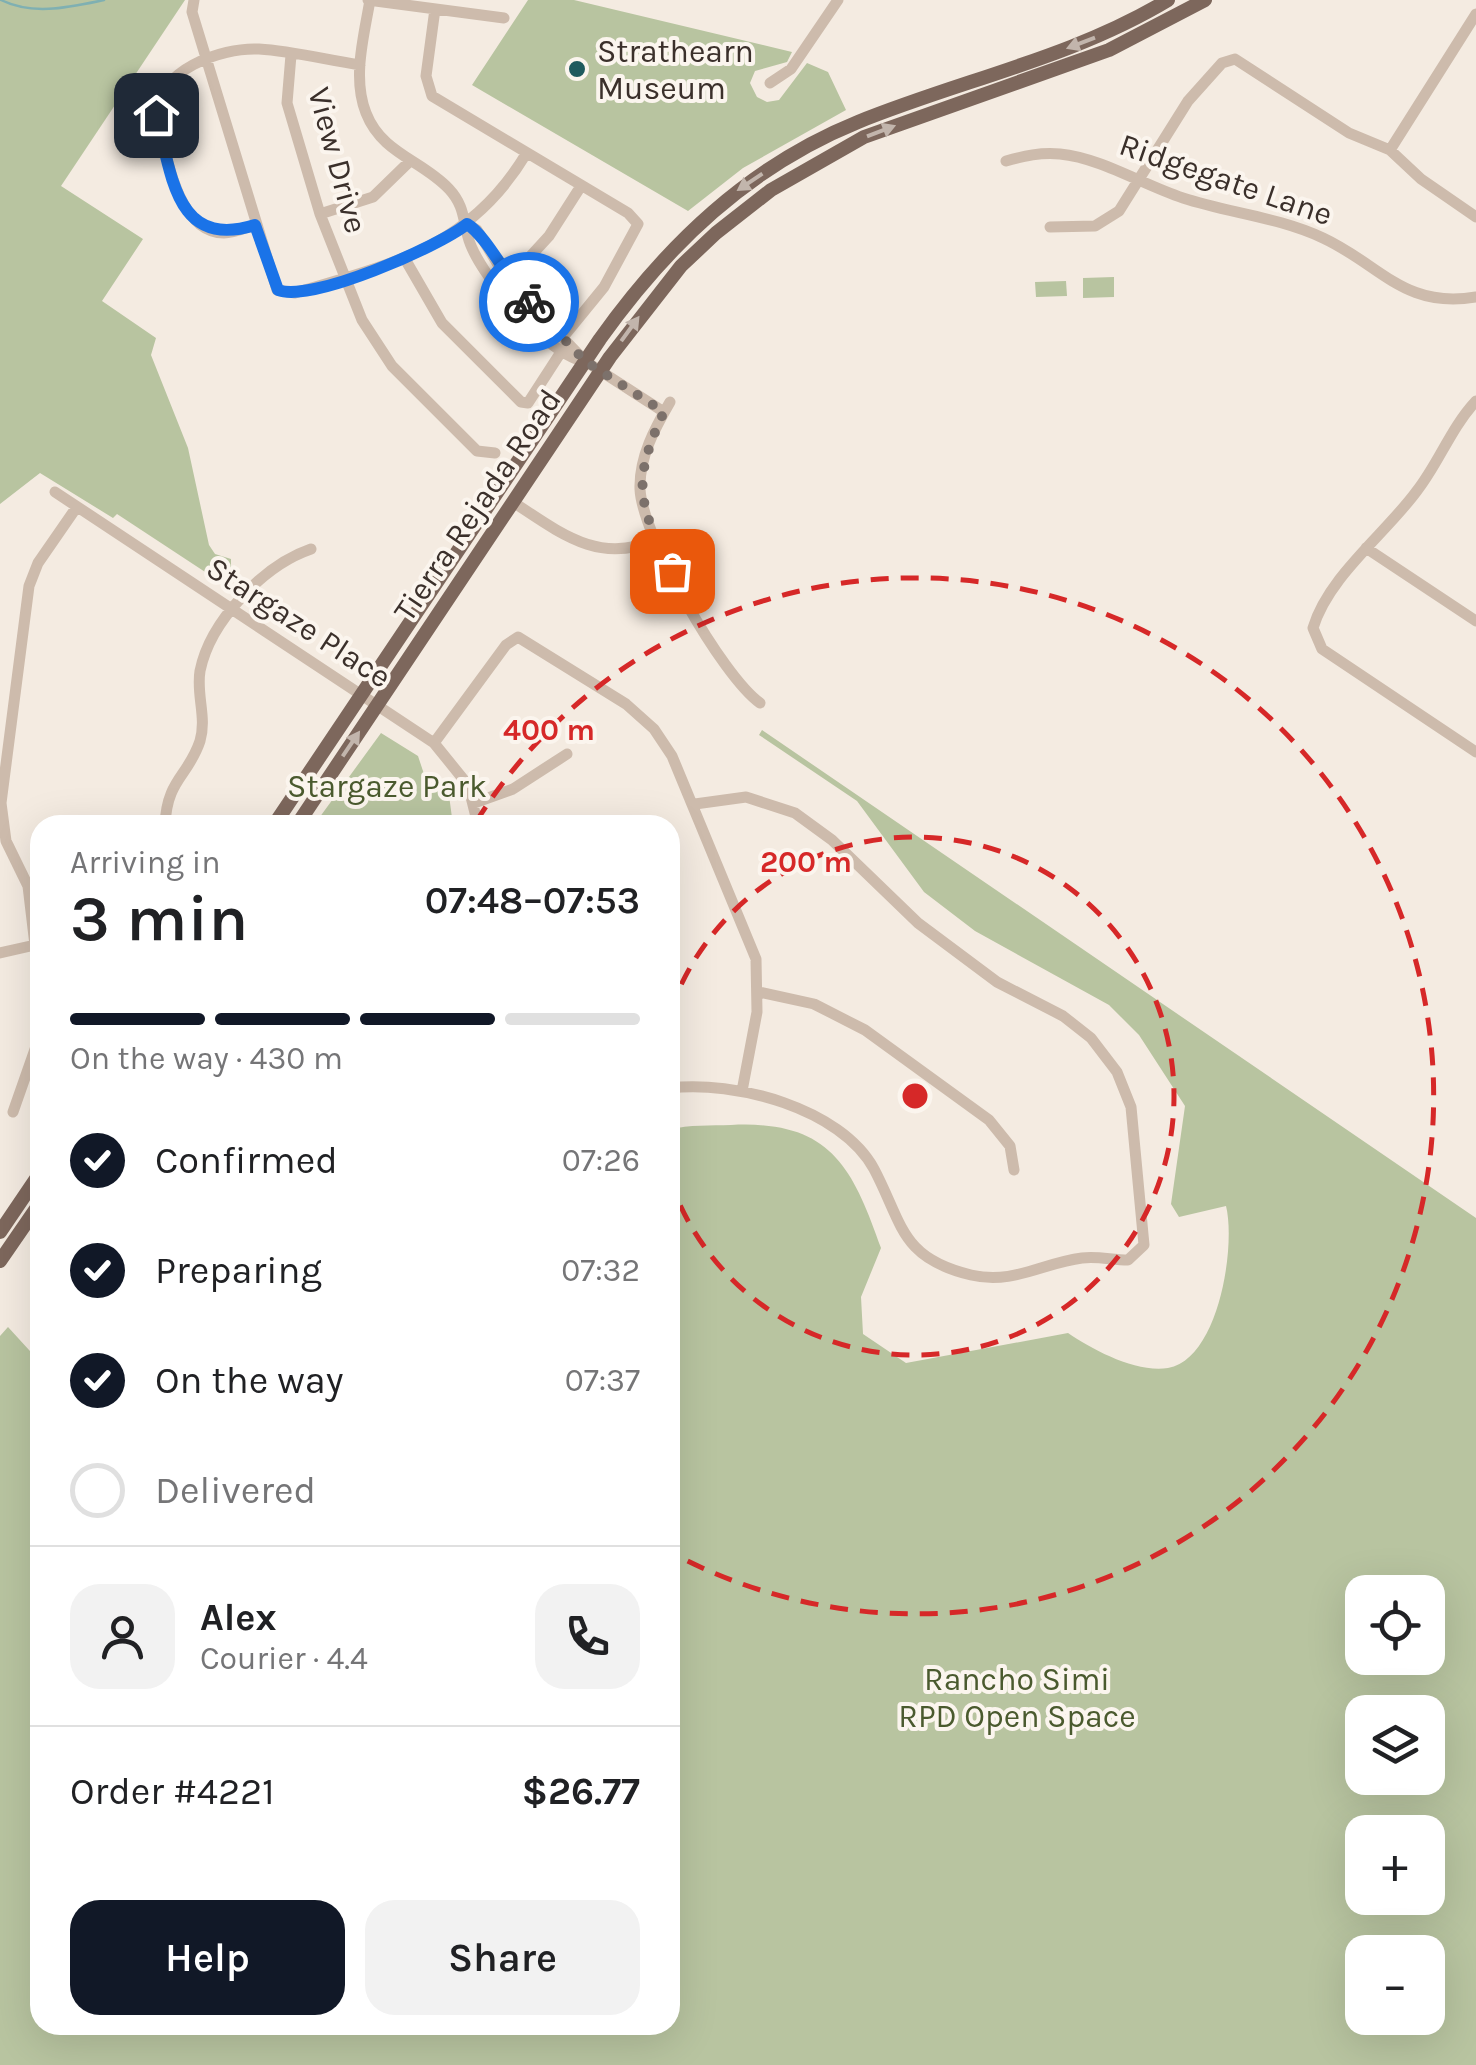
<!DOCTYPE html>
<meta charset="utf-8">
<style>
:root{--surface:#fff;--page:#f2f2f2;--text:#202124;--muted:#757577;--line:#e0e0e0;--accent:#111827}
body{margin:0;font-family:Karla,sans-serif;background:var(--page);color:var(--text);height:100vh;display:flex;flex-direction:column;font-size:38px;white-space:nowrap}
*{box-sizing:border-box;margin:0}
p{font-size:32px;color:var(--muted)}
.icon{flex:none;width:55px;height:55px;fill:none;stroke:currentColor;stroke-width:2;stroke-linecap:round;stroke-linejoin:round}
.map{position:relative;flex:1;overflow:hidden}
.side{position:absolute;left:30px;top:815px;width:650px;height:1220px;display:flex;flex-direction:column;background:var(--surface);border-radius:30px;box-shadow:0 10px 40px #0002}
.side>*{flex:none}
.tools{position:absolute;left:1345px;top:1575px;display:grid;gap:20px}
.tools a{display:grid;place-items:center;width:100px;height:100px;border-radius:20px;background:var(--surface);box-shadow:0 10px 40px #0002;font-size:50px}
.pin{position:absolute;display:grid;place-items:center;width:85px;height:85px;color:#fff;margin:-42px;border-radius:20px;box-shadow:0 5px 15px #0006}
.courier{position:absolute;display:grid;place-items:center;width:100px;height:100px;margin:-50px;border:8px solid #1a73e8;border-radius:50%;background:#fff;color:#222;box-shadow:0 2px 12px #0007}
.overview em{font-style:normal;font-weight:600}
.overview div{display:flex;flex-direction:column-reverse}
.overview{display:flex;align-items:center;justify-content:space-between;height:170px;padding:0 40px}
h1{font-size:65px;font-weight:600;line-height:75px}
.bar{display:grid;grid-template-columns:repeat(4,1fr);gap:15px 10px;align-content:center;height:120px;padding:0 40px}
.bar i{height:12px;border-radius:8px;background:var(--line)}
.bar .selected{background:var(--accent)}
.bar p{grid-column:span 4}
.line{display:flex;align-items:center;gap:25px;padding:0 40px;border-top:2px solid var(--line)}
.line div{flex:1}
.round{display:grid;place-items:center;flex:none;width:105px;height:105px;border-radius:30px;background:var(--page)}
ol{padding:0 40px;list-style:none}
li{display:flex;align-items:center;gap:30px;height:110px}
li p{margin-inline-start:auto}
li .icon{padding:10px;border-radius:50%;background:var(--accent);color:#fff;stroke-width:4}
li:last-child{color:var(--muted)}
li i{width:55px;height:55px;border:5px solid var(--line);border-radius:50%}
.action{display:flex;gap:20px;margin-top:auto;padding:20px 40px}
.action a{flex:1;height:115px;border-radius:30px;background:var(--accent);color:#fff;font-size:40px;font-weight:600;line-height:115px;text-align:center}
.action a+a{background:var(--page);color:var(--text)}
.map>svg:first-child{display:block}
</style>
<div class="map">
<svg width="1476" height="2065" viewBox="0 0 1476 2065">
<rect width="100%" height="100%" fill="#f4ebe1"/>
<path fill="#b8c4a0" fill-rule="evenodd" d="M 0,0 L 185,0 L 61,186 L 143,239 L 102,301 L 156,338 L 151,355 L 188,448 L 209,545 L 215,554 L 231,559 L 231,589 L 117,514 L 113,518 L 40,473 L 0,504 Z
M 528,0 L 574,0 L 792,52 L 787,62 L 755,71 L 750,83 L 757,97 L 767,102 L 779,100 L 807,63 L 828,72 L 846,110 L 743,168 L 688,211 L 472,85 Z
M 1114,277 L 1114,297 L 1083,298 L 1083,278 Z
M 1066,281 L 1067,296 L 1036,297 L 1035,282 Z
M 762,730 L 1476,1218 L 1476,2065 L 0,2065 L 0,1336 L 8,1327 L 40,1362 L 40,2025 L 670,2025 L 670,1130 C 689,1124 711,1126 731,1125 C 829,1120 852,1165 881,1248 L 861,1297 L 863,1334 L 906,1363 L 1068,1333 C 1093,1350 1136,1373 1168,1368 C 1219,1359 1236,1246 1226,1206 L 1179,1217 L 1171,1204 L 1185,1106 L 1139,1035 L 1109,1005 L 975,931 L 924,892 L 857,801 L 759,735 ZM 1362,1592 L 1428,1592 L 1428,1658 L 1362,1658 ZM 1362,1712 L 1428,1712 L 1428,1778 L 1362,1778 ZM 1362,1832 L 1428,1832 L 1428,1898 L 1362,1898 ZM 1362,1952 L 1428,1952 L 1428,2018 L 1362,2018 Z
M 381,733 L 418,756 L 424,774 L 448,788 L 453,825 L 314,825 Z"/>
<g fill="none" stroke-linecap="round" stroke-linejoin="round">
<path stroke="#7fb0b2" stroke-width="2.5" d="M 1,0 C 33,16 70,7 104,0"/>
<path stroke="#cdbbac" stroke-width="11" d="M 194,0 L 192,12 L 277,290 L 295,293 C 393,264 470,247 526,154
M 368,0 L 504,18
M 370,0 C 364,36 352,78 366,113 C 382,154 422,160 449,189 C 464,205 463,219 468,237 C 477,273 549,357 585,361
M 435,9 L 426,76 L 432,96 L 628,213 L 638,224 L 604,287 L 564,336
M 291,55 L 287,103 L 320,214 L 362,320 L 392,366 L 477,451 L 495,453
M 770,83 L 791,69 L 838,0
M 1390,150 L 1476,14
M 1006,161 C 1024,156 1041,152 1060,154 C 1101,158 1143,185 1183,198 C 1229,213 1278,217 1323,238 C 1381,265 1404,309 1476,297
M 320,214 L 373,197 L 409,162
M 467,224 L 477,230 L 508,281 L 585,361 L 664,412
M 255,225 C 245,228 234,233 224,233 C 177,233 165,150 156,115 C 157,71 220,47 259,49 C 292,51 327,60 360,65
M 1050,227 L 1095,226 L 1119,211 L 1188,101 L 1222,63 L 1235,59 L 1349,133 L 1390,150 L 1421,179 L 1476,217
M 405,259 L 442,323 L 521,402 L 528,403 L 561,352
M 505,284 L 549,236 L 581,186
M 1476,401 C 1450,429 1439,463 1416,492 C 1385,534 1328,577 1313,628 L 1322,649 L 1476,752
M 670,402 C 655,428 639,457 640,489 C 642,536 722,676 760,703
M 55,492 L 434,743 L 468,785 L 478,825
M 513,502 C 559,532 600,566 656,539
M 1366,548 L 1476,621
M 434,743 L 506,645 L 518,637 L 626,704 L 654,729 L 672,756 L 756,959 L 757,1012 L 742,1091
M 474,803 L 513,789 L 567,754
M 165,825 C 167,779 188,777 200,741 C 207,717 196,695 200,671 C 210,621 264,565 311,549
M 35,945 L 28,886 L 6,841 L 1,803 L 29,586 L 38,563 L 76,508
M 0,953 L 35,945
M 759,992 L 814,1004 L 865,1030 L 989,1120 L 1010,1146 L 1014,1170
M 670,1088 C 734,1080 841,1108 874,1169 C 903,1224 900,1258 971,1275 C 1013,1285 1042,1263 1082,1258 C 1098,1256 1112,1260 1128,1260 L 1144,1245 L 1131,1107 L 1117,1072 L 1091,1038 L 1063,1016 L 997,982 L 918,923 L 832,840 L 795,813 L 746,797 L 695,804
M 13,1112 L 40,1035"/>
<path stroke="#7d675c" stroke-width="14" d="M 274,825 L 600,339 C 667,245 749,166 858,122 C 961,80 1072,58 1168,0
M 297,825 L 610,357 L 681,266 L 716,233 L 771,190 L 864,137 L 1109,50 L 1205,0
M 0,1232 L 40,1173
M 0,1261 L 40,1203"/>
</g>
<defs><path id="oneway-solid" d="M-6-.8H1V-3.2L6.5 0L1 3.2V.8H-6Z" transform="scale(2.5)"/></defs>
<g fill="#c2b5ac">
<use href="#oneway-solid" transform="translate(1081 43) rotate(159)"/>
<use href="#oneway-solid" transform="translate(881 131) rotate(-21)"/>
<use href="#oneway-solid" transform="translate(750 182) rotate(146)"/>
<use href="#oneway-solid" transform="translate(630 329) rotate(-54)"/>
<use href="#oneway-solid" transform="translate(351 744) rotate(-56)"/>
</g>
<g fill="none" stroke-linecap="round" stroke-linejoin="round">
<path stroke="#7c716b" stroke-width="10" stroke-dasharray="0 18" d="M 529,302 L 585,361 L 664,412 C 631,482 638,504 672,571"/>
<path stroke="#1a73e8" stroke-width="12" d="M 156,115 C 172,174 175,250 255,225 L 278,290 C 311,303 438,247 467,224 C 487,236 508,281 529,302"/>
</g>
<g fill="none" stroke="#d62828" stroke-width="5" stroke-dasharray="18 12">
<path d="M670 1012A259 259 0 1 1 670 1180"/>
<path d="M476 822A518 518 0 1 1 672 1553"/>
</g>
<circle fill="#1f5a5e" stroke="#fbf5ee" stroke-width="4" cx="577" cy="69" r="10"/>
<g text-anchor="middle" stroke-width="8" stroke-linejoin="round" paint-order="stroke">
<g font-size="32" fill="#3b302b" stroke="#fbf5ee" text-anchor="start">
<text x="597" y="62">Strathearn<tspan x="597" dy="37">Museum</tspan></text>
</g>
<g font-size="32" fill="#3b302b" stroke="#fbf5ee">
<text transform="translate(338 160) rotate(75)" y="11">View Drive</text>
<text transform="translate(1226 179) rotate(19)" y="11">Ridgegate Lane</text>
<text transform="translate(477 505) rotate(-56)" y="11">Tierra Rejada Road</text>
<text transform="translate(299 622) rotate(33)" y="11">Stargaze Place</text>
</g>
<g font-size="32" fill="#4a5a2e" stroke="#fbf5ee">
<text x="387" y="797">Stargaze Park</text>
<text x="1017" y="1690">Rancho Simi<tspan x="1017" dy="37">RPD Open Space</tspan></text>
</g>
</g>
<circle cx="915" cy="1096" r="15" fill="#d62828" stroke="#fbf5ee" stroke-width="5"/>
<g font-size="30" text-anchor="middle" font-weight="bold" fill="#d62828" stroke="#fbf5ee" stroke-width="8" stroke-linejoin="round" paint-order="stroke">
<text x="549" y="740">400 m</text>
<text x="806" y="872">200 m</text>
</g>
</svg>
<div class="tools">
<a><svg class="icon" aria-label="locate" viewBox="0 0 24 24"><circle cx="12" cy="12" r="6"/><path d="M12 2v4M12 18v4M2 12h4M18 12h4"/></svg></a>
<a><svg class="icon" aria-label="layers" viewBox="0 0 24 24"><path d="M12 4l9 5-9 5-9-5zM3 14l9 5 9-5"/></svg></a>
<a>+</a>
<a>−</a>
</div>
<div class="pin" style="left:672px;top:571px;background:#ea580c"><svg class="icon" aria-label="bag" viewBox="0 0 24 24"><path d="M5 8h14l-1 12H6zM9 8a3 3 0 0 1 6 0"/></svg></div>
<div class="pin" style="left:156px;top:115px;background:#1f2937"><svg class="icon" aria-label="home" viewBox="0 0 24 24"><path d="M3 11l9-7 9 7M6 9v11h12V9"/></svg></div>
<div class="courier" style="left:529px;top:302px"><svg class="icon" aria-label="bike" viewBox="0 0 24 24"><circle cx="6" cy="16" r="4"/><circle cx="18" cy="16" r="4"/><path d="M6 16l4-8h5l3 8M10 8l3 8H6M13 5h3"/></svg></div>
<section class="side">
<div class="overview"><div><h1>3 min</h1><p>Arriving in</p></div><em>07:48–07:53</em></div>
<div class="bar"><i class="selected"></i><i class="selected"></i><i class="selected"></i><i></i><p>On the way · 430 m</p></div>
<ol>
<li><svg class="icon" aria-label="check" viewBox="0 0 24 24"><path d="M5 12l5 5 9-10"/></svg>Confirmed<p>07:26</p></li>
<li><svg class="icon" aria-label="check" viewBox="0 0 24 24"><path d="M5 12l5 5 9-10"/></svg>Preparing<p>07:32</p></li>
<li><svg class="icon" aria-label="check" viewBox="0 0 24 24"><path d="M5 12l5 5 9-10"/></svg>On the way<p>07:37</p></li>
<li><i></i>Delivered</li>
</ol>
<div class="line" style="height:180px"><a class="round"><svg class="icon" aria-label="person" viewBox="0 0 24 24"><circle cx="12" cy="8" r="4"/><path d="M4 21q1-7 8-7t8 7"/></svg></a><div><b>Alex</b><p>Courier · 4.4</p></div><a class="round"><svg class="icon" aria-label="phone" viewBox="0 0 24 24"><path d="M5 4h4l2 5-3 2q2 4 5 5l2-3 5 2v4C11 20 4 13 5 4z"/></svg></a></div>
<div class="line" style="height:130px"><div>Order #4221</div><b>$26.77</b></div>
<div class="action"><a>Help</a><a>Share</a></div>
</section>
</div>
